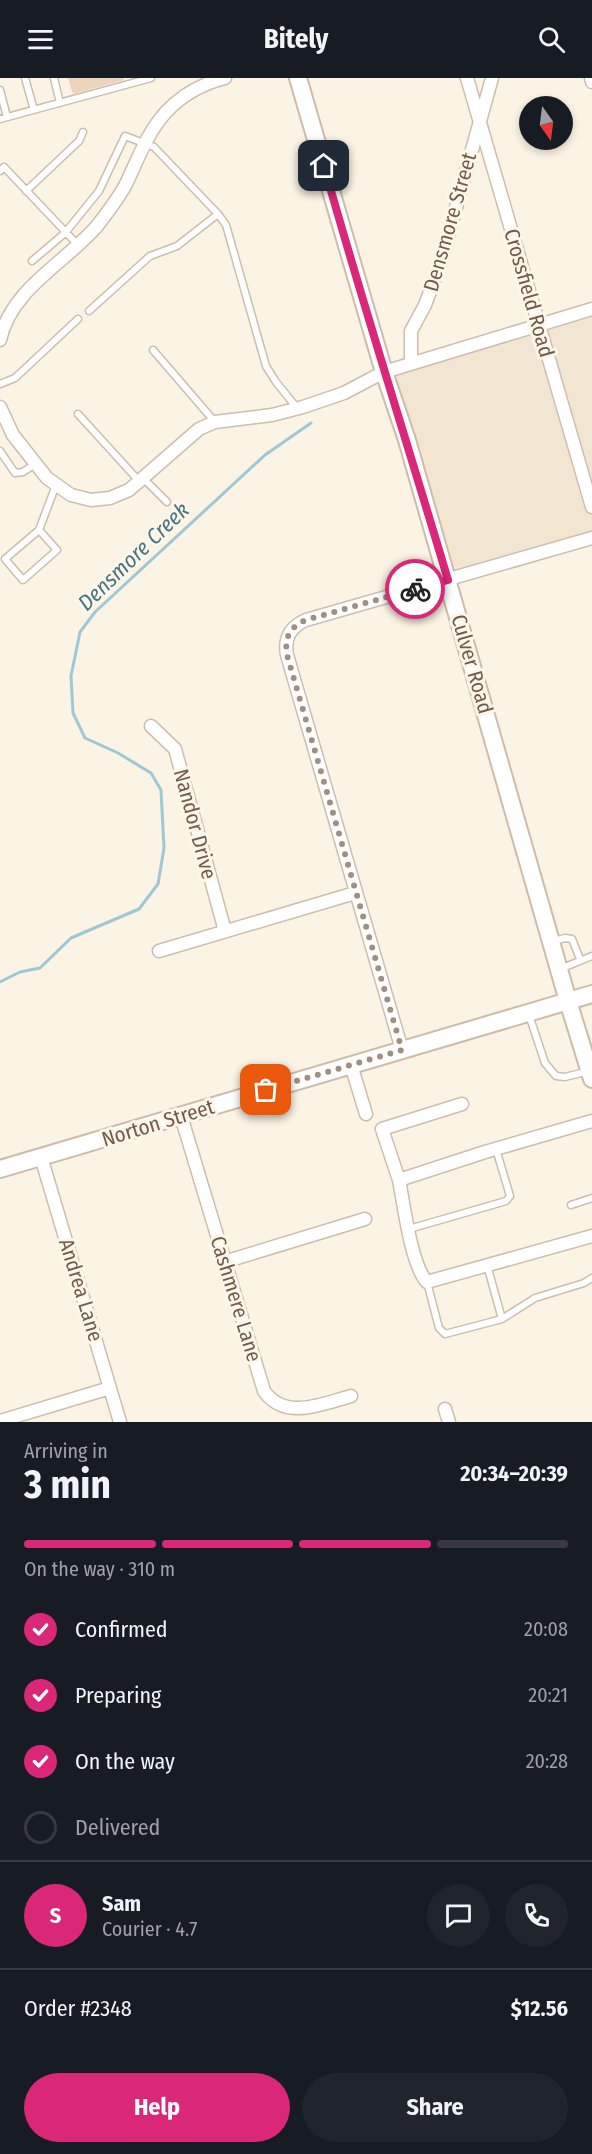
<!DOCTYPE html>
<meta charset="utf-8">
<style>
:root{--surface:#171b24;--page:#20242c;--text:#f1f3f6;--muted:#9ea1a6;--line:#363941;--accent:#db2777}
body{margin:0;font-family:"Fira Sans Condensed",sans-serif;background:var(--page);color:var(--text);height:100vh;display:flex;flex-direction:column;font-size:22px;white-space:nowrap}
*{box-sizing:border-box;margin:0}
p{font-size:20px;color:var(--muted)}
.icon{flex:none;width:33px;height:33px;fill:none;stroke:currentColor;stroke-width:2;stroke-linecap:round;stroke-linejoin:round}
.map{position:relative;height:1344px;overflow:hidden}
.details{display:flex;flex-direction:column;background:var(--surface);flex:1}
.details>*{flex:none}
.needle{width:39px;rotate:166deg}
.fabs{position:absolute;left:519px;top:18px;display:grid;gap:12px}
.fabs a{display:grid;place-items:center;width:54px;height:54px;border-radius:50%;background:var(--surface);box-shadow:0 3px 9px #0003;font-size:30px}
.pin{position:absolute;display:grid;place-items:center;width:51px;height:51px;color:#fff;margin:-26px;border-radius:12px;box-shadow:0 3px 9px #0006}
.courier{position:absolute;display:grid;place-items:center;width:60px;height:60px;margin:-30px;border:4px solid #db2777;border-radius:50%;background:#fff;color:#222;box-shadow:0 2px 8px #0007}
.summary em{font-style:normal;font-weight:700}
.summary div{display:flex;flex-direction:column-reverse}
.summary{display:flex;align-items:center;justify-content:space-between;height:102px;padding:0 24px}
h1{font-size:39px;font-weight:700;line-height:45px}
.bar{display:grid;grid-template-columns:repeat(4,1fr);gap:9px 6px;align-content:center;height:72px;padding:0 24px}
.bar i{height:8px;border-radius:4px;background:var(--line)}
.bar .current{background:var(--accent)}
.bar p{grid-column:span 4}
.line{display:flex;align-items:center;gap:15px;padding:0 24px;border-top:2px solid var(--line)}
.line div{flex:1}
.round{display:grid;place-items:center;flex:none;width:63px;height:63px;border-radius:32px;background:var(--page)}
ol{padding:0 24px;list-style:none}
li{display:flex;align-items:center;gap:18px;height:66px}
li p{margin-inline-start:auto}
li .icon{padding:6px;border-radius:50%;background:var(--accent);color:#fff;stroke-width:4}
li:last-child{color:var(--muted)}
li i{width:33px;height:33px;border:3px solid var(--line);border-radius:50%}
.action{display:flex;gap:12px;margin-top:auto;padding:12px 24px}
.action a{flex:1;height:69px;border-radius:36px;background:var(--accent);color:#fff;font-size:24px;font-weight:700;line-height:69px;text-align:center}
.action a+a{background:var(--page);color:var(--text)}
header{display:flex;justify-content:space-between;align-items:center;height:78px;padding:0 24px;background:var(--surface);font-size:27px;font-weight:700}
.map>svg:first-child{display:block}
</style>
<header><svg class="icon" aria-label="menu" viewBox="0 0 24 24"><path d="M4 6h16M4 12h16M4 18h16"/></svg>Bitely<svg class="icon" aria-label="search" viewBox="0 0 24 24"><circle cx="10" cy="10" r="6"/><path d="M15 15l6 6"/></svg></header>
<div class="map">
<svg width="592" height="1344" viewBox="0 0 592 1344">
<rect width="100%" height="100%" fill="#fbf3e3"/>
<path fill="#f2e6d2" d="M 592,231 L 592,459 L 448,502 L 384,294 Z"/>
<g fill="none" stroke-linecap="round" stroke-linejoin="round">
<path stroke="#a0c7d4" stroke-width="3" d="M 0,904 L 20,894 L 40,890 L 71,860 L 139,831 L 158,806 L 164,770 L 161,712 L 151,695 L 118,675 L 85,660 L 73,635 L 71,598 L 80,554 L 95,534 L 265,377 L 311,345"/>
</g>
<path fill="#eed4bc" d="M 68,0 L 123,0 L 124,2 L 73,16 Z"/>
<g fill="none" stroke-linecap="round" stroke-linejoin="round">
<defs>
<path id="lane" d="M 25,0 L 34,32
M 54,0 L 60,25
M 0,12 L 7,39
M 0,41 L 151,0
M 0,93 L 4,89 L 78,167
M 26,113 L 79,63 L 83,54
M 32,183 L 65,155 L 99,113 L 125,58 L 154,69 L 218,136 L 226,147 L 266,288 L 276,304 L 297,330
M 89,233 L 150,178 L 177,168 L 218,136
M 153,272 L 215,344
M 0,306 L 15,300 L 78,241
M 78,336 L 139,403
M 0,373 L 15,395 L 23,394 L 35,386
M 143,400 L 167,424
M 39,452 L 57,472 L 23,502 L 5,481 L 39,452 L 56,407
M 554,863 L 565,860 L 572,861 L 580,881
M 560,891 L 592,878
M 529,937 L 545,985 L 556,998 L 565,999 L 589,993
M 571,1127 L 592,1120
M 409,1151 L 506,1123 L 510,1118 L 496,1071
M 487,1187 L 502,1241
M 427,1204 L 439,1250 L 445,1256 L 502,1241 L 535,1220 L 584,1205 L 592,1200"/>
<path id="street" d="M 467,0 L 592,429
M 591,0 L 592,4
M 0,262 C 11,211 65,185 97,148 C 107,135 118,121 126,106 C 138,81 147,55 166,34 C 183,16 201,6 225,0
M 411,286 L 411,253 L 425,227 L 440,187 L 492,0
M 0,329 L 13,357 L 47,400 L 71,417 L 91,422 L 110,420 L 129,412 L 199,351 L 215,344 L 272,337 L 303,329 L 344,315 L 384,294 L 592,231
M 151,648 L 175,671 L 225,853
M 159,873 L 355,815
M 402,972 L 287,577 C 284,560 290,549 306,542 L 592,460
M 351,987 L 366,1036
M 462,1026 L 382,1051 L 399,1102 L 485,1074 L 592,1043
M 181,1038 L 264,1313 C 285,1343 322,1326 351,1318
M 41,1079 L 120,1344
M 399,1102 C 404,1127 411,1187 427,1204 L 592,1158
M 224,1184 L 365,1141
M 445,1331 L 449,1344
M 0,1343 L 110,1310"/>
<path id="secondary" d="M 298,0 L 384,294 L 407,362 L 568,923 L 592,1001
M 0,1091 L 592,916"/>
</defs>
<use href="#lane" stroke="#cdbead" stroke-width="9"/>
<use href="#street" stroke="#cdbead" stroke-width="15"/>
<use href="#secondary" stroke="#cebca9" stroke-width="20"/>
<use href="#lane" stroke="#fff" stroke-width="6"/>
<use href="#street" stroke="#fff" stroke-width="12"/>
<use href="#secondary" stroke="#fff" stroke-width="16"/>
</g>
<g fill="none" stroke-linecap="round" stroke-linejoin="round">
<path stroke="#a19080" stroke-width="6" stroke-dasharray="0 10.8" d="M 266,1012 L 402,972 L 287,577 C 284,559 290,549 306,542 L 415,511"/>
<path stroke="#db2777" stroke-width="8" d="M 324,88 C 363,227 407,364 448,502 L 415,511"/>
</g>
<g text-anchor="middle" stroke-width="6" stroke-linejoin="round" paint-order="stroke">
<g font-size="21" fill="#715b4b" stroke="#fef7e9">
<text transform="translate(450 144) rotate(-74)" y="7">Densmore Street</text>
<text transform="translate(529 215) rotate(74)" y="7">Crossfield Road</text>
<text transform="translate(472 586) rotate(74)" y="7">Culver Road</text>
<text transform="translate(195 746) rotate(75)" y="7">Nandor Drive</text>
<text transform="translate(158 1045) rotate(-17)" y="7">Norton Street</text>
<text transform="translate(81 1212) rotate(73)" y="7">Andrea Lane</text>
<text transform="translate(236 1221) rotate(73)" y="7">Cashmere Lane</text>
</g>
<g font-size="22" font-style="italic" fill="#467483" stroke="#fef7e9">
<text transform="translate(133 478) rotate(-44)" y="8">Densmore Creek</text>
</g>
</g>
</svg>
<div class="fabs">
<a><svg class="needle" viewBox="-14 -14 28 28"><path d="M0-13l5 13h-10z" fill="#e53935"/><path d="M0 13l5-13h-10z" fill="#9ea1a6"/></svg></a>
</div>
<div class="pin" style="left:266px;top:1012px;background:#ea580c"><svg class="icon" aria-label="bag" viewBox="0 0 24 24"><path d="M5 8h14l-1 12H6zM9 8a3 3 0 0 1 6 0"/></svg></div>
<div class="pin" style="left:324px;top:88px;background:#1f2937"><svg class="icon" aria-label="home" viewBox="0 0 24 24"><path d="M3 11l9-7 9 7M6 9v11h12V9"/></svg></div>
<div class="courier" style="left:415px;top:511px"><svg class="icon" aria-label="bike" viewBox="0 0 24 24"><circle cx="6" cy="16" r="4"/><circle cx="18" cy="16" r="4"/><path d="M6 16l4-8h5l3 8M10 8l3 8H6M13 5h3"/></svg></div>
</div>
<section class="details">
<div class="summary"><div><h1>3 min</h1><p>Arriving in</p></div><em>20:34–20:39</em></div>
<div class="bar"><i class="current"></i><i class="current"></i><i class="current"></i><i></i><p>On the way · 310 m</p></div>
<ol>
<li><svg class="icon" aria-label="check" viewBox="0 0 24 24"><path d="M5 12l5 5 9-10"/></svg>Confirmed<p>20:08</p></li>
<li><svg class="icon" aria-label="check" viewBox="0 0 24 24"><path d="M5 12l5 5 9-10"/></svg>Preparing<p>20:21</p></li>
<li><svg class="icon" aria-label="check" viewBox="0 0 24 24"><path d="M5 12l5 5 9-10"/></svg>On the way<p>20:28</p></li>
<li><i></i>Delivered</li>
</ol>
<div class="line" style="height:108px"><b class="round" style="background:var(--accent);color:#fff">S</b><div><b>Sam</b><p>Courier · 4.7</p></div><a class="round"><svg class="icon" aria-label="chat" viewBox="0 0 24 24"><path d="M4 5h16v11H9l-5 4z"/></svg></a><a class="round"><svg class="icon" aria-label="phone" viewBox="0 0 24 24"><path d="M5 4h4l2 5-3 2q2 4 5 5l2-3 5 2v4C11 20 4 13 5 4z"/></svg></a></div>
<div class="line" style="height:78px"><div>Order #2348</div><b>$12.56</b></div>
<div class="action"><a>Help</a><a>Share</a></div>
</section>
